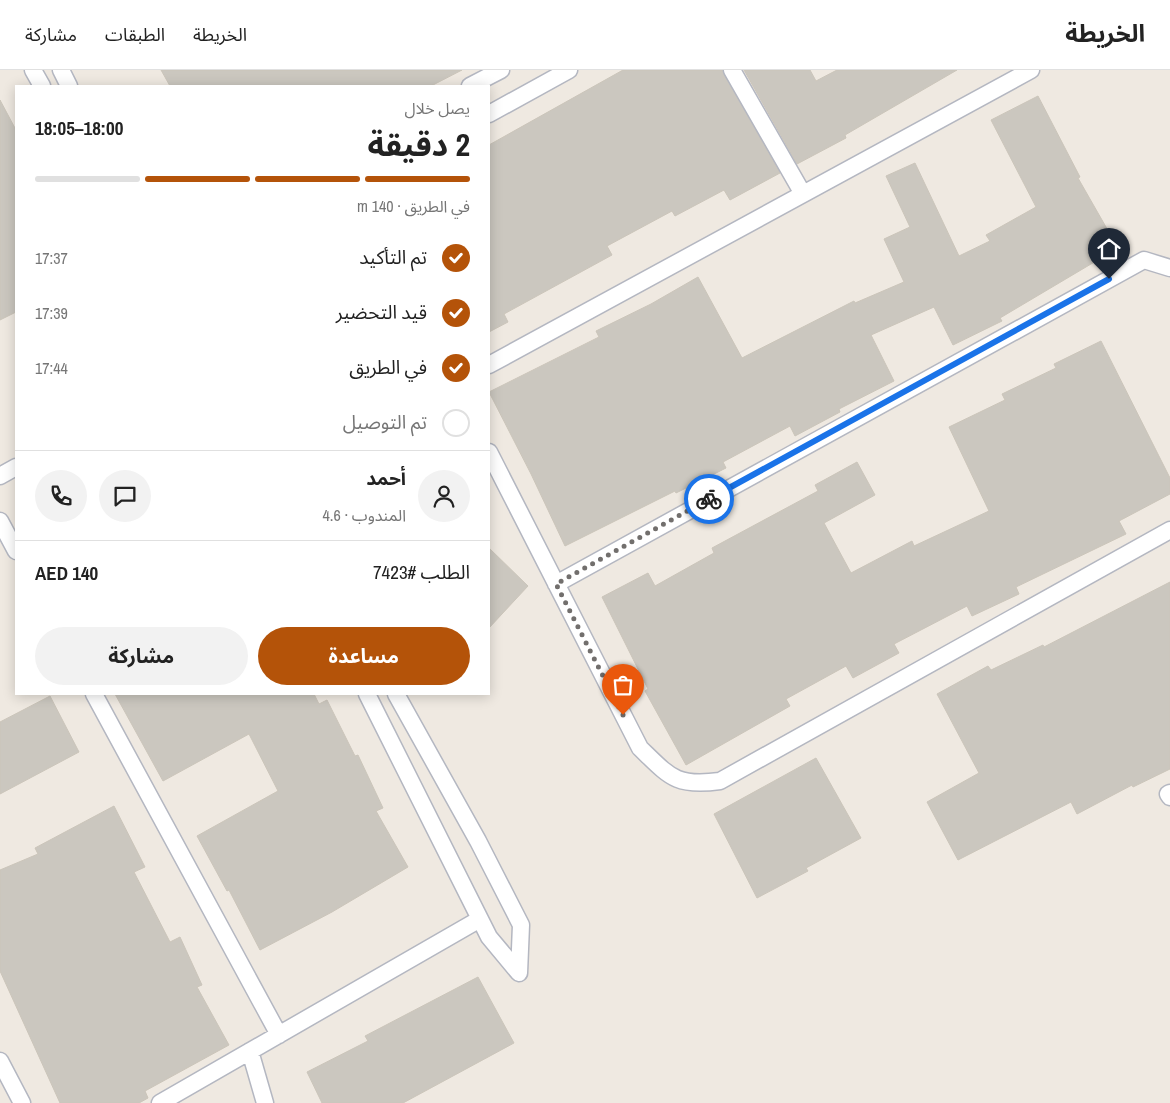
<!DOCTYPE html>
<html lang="ar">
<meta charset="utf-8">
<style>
:root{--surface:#fff;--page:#f2f2f2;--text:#222;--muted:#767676;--line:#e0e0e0;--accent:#b45309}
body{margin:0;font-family:"Archivo Narrow","Noto Sans Arabic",sans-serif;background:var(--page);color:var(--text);direction:rtl;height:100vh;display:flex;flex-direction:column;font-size:19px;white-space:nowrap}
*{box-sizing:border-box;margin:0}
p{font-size:16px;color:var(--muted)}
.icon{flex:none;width:28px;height:28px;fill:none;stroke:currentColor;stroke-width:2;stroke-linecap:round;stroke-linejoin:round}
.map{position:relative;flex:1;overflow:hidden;direction:ltr}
.sheet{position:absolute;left:15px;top:15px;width:475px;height:610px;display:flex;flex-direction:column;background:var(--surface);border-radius:0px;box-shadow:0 2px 12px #0003;direction:rtl}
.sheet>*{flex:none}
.pin{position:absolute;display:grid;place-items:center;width:42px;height:42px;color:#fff;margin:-51px -21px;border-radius:50% 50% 50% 0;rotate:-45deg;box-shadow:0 0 5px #0007}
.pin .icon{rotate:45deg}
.courier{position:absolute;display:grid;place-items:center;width:50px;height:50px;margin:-25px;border:4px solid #1a73e8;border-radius:50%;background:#fff;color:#222;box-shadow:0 1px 6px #0007}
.headline em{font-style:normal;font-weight:700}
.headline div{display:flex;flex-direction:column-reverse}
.headline{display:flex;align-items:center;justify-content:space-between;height:85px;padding:0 20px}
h1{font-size:32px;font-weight:700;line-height:38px}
.bar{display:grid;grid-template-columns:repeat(4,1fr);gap:8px 5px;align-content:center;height:60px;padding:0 20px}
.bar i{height:6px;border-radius:4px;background:var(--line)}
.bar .selected{background:var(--accent)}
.bar p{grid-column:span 4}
.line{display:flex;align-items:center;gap:12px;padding:0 20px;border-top:1px solid var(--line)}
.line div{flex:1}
.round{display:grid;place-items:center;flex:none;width:52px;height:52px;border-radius:26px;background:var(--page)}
ol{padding:0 20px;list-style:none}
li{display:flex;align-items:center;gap:15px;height:55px}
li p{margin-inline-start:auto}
li .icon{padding:5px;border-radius:50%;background:var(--accent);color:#fff;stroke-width:4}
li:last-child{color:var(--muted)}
li i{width:28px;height:28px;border:2px solid var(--line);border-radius:50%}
.cta{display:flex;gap:10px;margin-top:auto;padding:10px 20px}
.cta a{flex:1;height:58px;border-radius:30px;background:var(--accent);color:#fff;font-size:20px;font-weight:700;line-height:58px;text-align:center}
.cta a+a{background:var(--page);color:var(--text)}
header{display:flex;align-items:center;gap:30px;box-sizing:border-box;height:70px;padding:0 25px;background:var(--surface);border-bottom:1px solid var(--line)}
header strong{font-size:24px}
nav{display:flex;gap:28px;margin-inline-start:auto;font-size:18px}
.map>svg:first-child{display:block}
</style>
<header>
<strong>الخريطة</strong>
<nav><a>الخريطة</a><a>الطبقات</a><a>مشاركة</a></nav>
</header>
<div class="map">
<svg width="1170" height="1033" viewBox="0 0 1170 1033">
<rect width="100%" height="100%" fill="#efe9e1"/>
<path fill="#cbc7bf" stroke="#cbc5ba" d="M 161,0 L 462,0 L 431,16 L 170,16 Z
M 623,0 L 722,0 L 780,103 L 730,130 L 724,120 L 675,146 L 672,141 L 607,176 L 612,185 L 504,244 L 508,252 L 489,262 L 489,75 Z
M 744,0 L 810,0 L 816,11 L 837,0 L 957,0 L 845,65 L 846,68 L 797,94 Z
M 1038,26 L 1080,107 L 1078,108 L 1118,178 L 1000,248 L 1002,251 L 953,275 L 934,237 L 871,265 L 894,311 L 839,339 L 840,342 L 795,366 L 790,356 L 723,392 L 726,398 L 676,423 L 675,421 L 565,476 L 531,404 L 489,322 L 599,267 L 596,261 L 651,234 L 698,207 L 742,288 L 854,231 L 855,233 L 904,212 L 884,169 L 910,157 L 886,106 L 915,93 L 959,186 L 990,171 L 986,165 L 1036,137 L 991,50 Z
M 0,30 L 16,60 L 16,242 L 0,250 Z
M 1101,271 L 1170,408 L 1170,424 L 1119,451 L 1126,464 L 1016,517 L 1019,524 L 972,546 L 967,536 L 894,574 L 899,583 L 853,608 L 846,596 L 786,629 L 790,636 L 686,695 L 645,621 L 648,619 L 602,527 L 648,503 L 655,516 L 714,483 L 712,478 L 818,421 L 815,415 L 857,392 L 875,425 L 824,453 L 851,503 L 912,471 L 914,476 L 989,441 L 949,357 L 1005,330 L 1002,324 L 1056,298 L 1054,294 Z
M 489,478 L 528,516 L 489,558 Z
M 1170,512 L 1170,699 L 1133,717 L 1132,715 L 1077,744 L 1071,732 L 958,790 L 927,732 L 979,703 L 937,624 L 988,596 L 991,600 L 1043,575 L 1044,577 Z
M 115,624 L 314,624 L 319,634 L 327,630 L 355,686 L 358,685 L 383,738 L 376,741 L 408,797 L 332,842 L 260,880 L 229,820 L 227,821 L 197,766 L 278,721 L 249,664 L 163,711 Z
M 50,626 L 79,682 L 0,724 L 0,652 Z
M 816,688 L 861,768 L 806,798 L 808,801 L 757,828 L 714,744 Z
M 114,736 L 145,797 L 134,802 L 170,872 L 180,867 L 202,915 L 197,917 L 229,975 L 145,1021 L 148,1028 L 139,1033 L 60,1033 L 0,901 L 0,800 L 38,784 L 35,778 Z
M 478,907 L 514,973 L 403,1033 L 322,1033 L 307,1002 L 368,971 L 365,966 Z"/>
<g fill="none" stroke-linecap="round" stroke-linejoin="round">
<defs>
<path id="street" d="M 33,0 L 42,16
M 61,0 L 69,16
M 732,0 L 803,124
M 470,16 L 501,0
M 489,44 L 569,0
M 489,295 L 1031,0
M 489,382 L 640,678 C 670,707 676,717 720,711 L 1170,460
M 0,406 L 16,397
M 0,451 L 16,481
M 556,514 L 1144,190 L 1170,198
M 94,624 L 279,965
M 367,624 L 489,867 L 519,903 L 521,855 L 478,771 L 396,624
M 1170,723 L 1168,724 L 1170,727
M 250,981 L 265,1033
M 0,991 L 22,1033
M 160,1033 L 480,849"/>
</defs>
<use href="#street" stroke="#b4b7c1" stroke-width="19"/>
<use href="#street" stroke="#fff" stroke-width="16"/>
</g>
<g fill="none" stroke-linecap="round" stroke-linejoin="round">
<path stroke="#726f6d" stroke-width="5" stroke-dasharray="0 9" d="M 623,645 L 556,514 L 709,429"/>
<path stroke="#1a73e8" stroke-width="6" d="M 709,429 L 1109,209"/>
</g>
</svg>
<div class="pin" style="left:623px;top:645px;background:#ea580c"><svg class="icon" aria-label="bag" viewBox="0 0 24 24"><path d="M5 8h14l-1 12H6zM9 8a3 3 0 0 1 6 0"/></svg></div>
<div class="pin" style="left:1109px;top:209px;background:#1f2937"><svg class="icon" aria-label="home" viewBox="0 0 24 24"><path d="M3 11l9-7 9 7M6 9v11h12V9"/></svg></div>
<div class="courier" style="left:709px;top:429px"><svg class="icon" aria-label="bike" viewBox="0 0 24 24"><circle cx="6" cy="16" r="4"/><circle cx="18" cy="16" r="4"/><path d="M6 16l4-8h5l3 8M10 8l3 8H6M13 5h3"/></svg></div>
<section class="sheet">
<div class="headline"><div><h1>2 دقيقة</h1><p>يصل خلال</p></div><em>18:00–18:05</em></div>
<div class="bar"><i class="selected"></i><i class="selected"></i><i class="selected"></i><i></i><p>في الطريق · 140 m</p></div>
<ol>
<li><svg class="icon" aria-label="check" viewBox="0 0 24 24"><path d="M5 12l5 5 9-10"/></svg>تم التأكيد<p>17:37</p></li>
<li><svg class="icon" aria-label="check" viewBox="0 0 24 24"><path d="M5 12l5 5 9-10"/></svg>قيد التحضير<p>17:39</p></li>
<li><svg class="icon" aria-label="check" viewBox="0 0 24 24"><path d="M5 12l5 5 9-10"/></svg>في الطريق<p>17:44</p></li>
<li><i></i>تم التوصيل</li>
</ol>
<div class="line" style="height:90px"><a class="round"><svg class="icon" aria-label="person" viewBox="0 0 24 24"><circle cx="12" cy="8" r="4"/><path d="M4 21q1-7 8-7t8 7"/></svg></a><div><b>أحمد</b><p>المندوب · 4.6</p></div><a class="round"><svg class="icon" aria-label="chat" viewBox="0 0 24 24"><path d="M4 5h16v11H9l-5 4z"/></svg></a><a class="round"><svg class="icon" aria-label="phone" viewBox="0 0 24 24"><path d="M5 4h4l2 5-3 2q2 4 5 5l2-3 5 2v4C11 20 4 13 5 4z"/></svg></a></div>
<div class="line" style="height:65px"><div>الطلب #7423</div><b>AED 140</b></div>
<div class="cta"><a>مساعدة</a><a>مشاركة</a></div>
</section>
</div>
